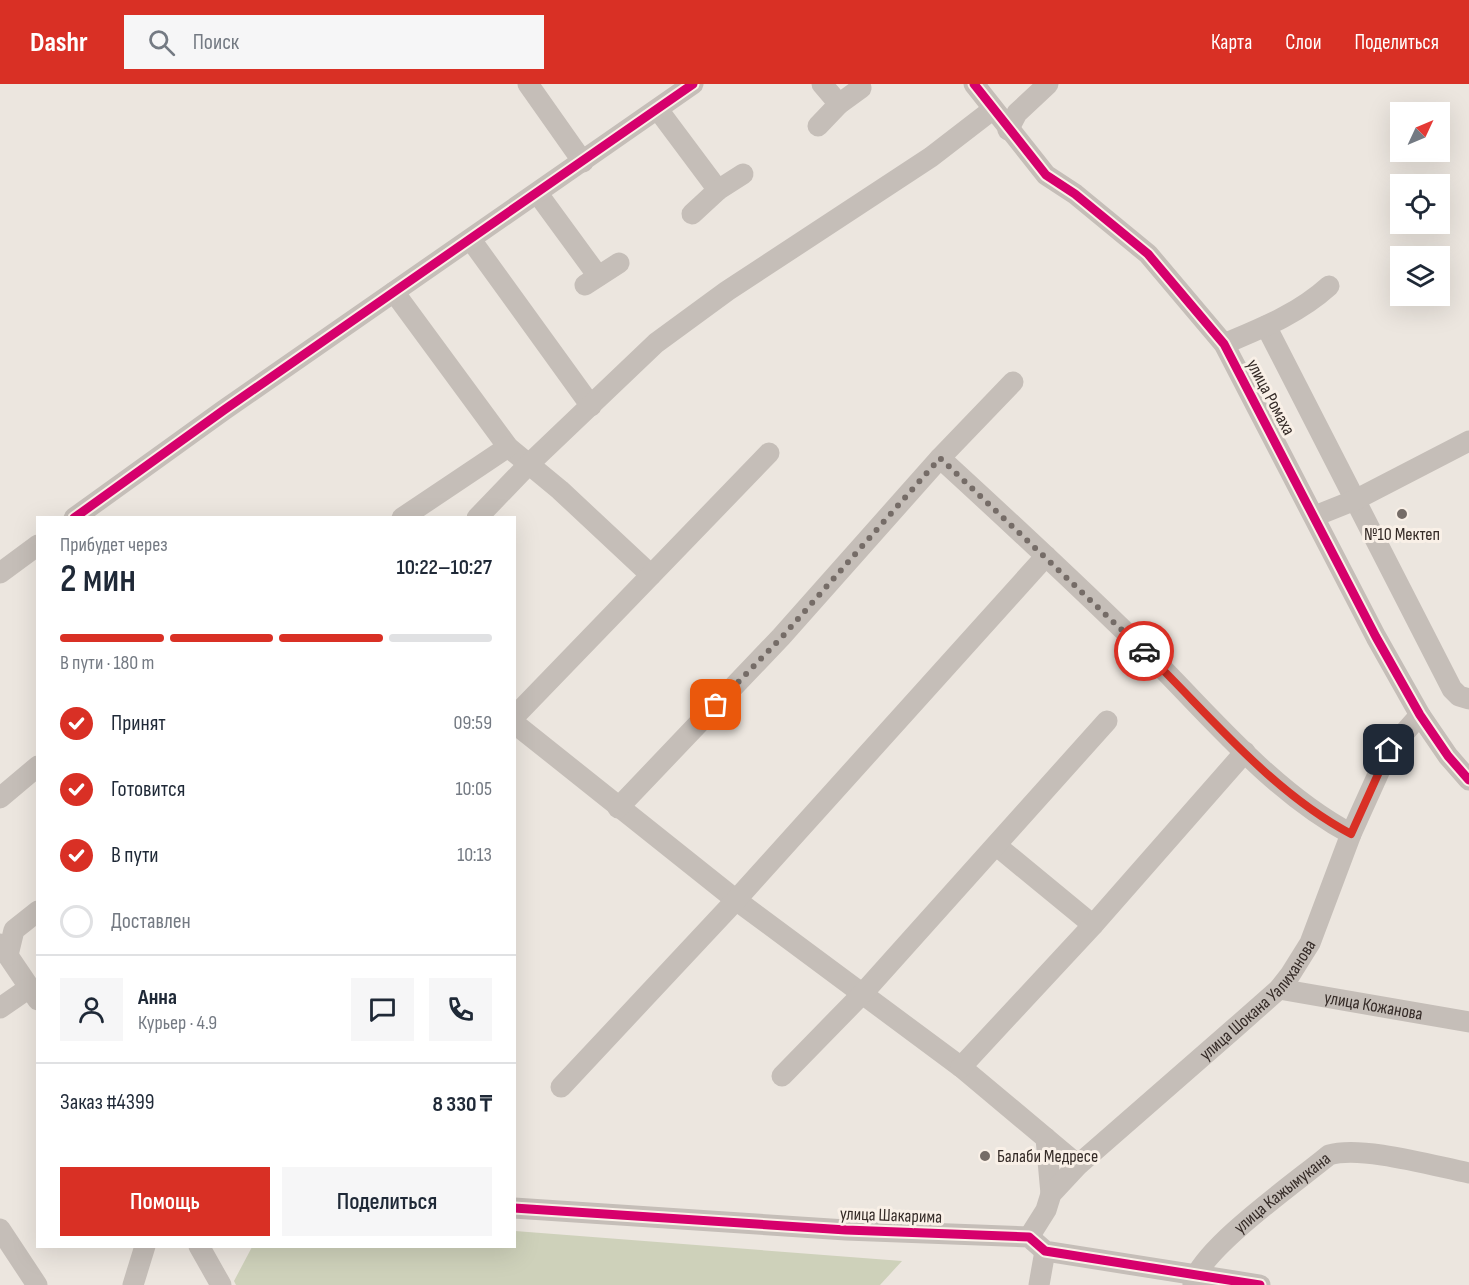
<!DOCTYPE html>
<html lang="ru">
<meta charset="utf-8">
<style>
:root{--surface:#fff;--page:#f6f6f7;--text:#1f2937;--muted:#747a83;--line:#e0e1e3;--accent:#d93025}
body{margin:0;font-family:"Sofia Sans Condensed",sans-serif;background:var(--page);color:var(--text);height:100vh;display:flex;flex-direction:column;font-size:22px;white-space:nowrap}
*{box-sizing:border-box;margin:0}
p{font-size:20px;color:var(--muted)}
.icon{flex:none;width:33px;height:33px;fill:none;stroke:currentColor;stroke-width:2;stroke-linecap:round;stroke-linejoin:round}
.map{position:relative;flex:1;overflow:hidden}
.panel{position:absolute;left:36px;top:432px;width:480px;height:732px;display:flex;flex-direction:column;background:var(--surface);border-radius:0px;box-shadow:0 6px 24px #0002}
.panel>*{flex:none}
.needle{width:39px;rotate:46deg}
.buttons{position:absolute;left:1390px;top:18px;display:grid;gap:12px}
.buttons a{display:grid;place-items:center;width:60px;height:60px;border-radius:0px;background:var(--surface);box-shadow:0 6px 24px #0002;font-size:30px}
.pin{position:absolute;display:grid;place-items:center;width:51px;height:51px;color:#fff;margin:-26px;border-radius:12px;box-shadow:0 3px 9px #0006}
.courier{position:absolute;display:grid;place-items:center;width:60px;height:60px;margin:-30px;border:4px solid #d93025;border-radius:50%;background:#fff;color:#222;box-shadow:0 2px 8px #0007}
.overview em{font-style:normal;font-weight:600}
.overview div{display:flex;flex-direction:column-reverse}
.overview{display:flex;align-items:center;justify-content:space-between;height:102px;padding:0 24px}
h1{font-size:39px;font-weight:600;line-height:45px}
.bar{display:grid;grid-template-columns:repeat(4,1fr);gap:9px 6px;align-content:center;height:72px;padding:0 24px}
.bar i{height:8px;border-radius:4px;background:var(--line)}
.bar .selected{background:var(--accent)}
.bar p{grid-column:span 4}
.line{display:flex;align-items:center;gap:15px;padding:0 24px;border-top:2px solid var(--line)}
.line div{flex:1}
.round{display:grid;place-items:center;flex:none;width:63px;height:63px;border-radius:0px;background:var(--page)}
ol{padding:0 24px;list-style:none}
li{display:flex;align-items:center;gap:18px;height:66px}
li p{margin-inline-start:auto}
li .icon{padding:6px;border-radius:50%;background:var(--accent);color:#fff;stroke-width:4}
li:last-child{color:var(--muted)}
li i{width:33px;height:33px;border:3px solid var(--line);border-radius:50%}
.cta{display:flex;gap:12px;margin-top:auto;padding:12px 24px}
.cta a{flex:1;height:69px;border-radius:0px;background:var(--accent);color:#fff;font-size:24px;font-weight:600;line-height:69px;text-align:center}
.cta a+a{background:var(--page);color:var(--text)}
header{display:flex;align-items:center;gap:36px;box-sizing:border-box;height:84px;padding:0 30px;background:var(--accent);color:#fff}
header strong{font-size:28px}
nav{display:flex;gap:33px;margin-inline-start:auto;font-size:21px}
.search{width:420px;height:54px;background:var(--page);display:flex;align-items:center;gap:15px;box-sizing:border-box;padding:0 21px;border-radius:0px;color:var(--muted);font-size:22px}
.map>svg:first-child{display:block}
</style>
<header>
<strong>Dashr</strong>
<div class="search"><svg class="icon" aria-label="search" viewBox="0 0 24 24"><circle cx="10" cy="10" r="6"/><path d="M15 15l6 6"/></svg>Поиск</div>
<nav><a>Карта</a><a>Слои</a><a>Поделиться</a></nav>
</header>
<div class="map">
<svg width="1469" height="1201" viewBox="0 0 1469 1201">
<rect width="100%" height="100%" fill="#ece6df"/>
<path fill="#ced1ba" d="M 515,1147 L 902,1177 L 880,1201 L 236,1201 L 234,1197 L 252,1163 L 514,1162 Z"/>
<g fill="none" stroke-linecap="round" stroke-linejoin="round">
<g stroke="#c5beb8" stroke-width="21">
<path d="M 528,0 L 583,78"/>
<path d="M 822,0 L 839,20"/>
<path d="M 974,0 L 1046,91 L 1075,110 L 1148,170 L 1224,260 L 1376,553 L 1420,631 L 1448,672 L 1469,696"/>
<path d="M 659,27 L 718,106"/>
<path d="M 818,42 L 839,20 L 861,4"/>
<path d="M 1008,46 L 1017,29 L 1048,0"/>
<path d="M 538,110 L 598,192"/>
<path d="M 692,130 L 718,106 L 743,90"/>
<path d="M 471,156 L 591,322"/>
<path d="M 585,201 L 619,179"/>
<path d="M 394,208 L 508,363 L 560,406 L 651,491"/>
<path d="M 1266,242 L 1452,605 L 1459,612 L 1469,615"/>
<path d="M 1224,260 C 1262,244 1298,230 1329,202"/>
<path d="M 940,374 C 1012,440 1084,507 1153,575 C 1214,636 1274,709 1351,750"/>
<path d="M 1315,432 L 1355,416 L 1469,357"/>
<path d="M 74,434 L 224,326 L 693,0"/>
<path d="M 402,434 L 508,363"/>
<path d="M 477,434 L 528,381 L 656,259 L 727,207 L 931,73 L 992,26"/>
<path d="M 0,489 L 38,461"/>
<path d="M 514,633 L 769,369"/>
<path d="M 514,639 L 736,816 L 961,983 L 1078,1081"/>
<path d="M 0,714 L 38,682"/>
<path d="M 618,724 L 781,553 L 940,374 L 1013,298"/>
<path d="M 997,762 L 1093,841"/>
<path d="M 0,860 L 38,916"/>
<path d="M 8,871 L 14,846 L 38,827"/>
<path id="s1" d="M 1279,905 L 1469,938"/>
<path d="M 0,924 L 29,904"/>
<path d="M 961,983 L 1093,841 L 1245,668"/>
<path d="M 782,992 L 864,908 L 1107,637"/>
<path d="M 561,1003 L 736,816 L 1046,472"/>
<path d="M 1046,1054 L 1051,1110"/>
<path d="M 514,1124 L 846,1146 L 1029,1153 L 1045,1167 L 1260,1201"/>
<path d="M 0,1145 L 37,1201"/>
<path id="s2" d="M 1029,1153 L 1046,1126 L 1051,1110 L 1078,1081 L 1236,943 L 1279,905 L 1290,891 L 1310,859 L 1351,750 L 1389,666 L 1420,631"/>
<path d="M 199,1162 L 221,1201"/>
<path id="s3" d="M 1193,1200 C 1199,1166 1299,1096 1329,1071 C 1361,1061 1434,1082 1469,1089"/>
<path d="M 133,1201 L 145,1162"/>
<path d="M 1039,1201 L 1045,1167"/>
</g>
<defs>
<path id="cycleway" d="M 974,0 L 1046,91 L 1075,110 L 1148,170 L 1224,260 L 1376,553 L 1420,631 L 1448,672 L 1469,696
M 74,434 L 224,326 L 693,0
M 514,1124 L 846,1146 L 1029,1153 L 1045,1167 L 1260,1201"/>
</defs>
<use href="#cycleway" stroke="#f9f0e7" stroke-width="13"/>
<use href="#cycleway" stroke="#d6006c" stroke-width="9"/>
</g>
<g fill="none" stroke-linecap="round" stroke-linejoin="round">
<path stroke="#756c67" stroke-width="6" stroke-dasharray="0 10.8" d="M 716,621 L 782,553 L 940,374 L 1144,567"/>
<path stroke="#d93025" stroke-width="8" d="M 1144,567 C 1209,630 1270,707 1351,750 L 1389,666"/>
</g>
<g fill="#756c67" stroke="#f9f0e7" stroke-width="2">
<circle cx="1402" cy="430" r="6"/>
<circle cx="985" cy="1072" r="6"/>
</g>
<g text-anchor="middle" stroke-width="6" stroke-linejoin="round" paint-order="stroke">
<g font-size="18" fill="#352b27" stroke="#f9f0e7">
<text transform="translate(1271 313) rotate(62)" y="6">улица Ромаха</text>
<text dy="6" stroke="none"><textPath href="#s2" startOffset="333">улица Шокана Уалиханова</textPath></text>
<text dy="6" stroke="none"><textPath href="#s1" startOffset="96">улица Кожанова</textPath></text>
<text dy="6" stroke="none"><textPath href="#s3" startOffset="129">улица Кажымукана</textPath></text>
<text transform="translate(891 1131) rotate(2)" y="6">улица Шакарима</text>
</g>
<g font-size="18" fill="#352b27" stroke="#f9f0e7">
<text x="1402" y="456">№10 Мектеп</text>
<text x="997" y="1078" text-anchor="start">Балаби Медресе</text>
</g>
</g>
</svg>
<div class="buttons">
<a><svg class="needle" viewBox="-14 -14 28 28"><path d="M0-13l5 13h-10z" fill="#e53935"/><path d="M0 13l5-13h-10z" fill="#747a83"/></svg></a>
<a><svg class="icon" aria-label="locate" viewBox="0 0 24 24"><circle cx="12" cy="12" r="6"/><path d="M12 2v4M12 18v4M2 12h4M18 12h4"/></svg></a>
<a><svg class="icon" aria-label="layers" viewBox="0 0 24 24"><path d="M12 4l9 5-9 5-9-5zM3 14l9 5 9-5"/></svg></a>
</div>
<div class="pin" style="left:716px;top:621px;background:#ea580c"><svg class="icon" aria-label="bag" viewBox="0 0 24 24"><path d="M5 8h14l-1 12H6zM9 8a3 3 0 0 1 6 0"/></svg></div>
<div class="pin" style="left:1389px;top:666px;background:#1f2937"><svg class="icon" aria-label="home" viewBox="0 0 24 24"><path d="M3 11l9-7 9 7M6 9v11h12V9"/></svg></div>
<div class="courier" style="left:1144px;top:567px"><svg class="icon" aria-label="car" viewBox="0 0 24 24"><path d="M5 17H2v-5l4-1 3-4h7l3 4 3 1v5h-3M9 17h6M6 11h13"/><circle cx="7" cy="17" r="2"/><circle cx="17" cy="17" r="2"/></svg></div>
<section class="panel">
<div class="overview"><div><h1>2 мин</h1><p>Прибудет через</p></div><em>10:22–10:27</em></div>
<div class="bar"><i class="selected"></i><i class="selected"></i><i class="selected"></i><i></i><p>В пути · 180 m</p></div>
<ol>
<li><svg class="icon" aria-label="check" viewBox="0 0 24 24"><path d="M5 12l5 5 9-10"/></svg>Принят<p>09:59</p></li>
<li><svg class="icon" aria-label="check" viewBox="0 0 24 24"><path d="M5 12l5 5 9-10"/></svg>Готовится<p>10:05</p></li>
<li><svg class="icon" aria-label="check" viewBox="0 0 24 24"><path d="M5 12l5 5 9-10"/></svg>В пути<p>10:13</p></li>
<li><i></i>Доставлен</li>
</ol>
<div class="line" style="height:108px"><a class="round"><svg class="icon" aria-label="person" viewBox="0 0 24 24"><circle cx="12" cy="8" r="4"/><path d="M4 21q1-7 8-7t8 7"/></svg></a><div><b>Анна</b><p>Курьер · 4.9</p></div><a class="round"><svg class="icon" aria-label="chat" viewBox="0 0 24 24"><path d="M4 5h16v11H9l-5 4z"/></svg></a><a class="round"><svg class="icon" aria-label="phone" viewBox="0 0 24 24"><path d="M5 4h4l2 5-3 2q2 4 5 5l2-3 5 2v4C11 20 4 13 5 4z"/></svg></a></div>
<div class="line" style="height:78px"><div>Заказ #4399</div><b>8 330 ₸</b></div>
<div class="cta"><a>Помощь</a><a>Поделиться</a></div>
</section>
</div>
